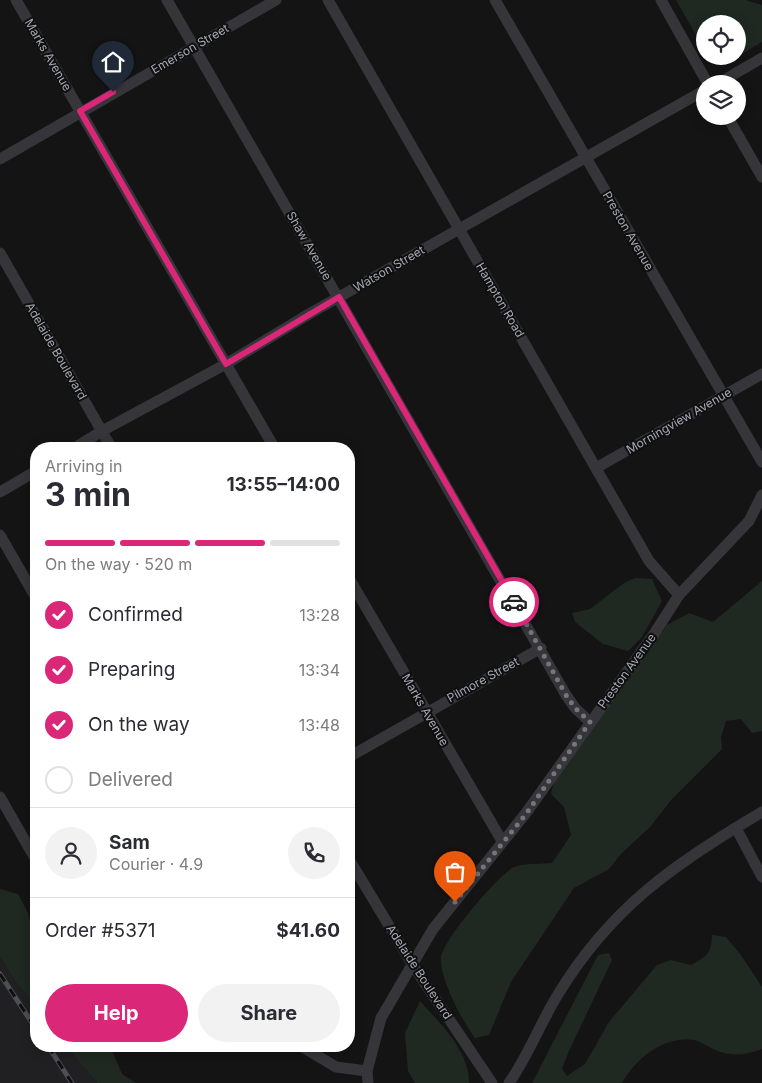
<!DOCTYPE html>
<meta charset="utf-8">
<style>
:root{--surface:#fff;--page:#f2f2f3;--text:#2b2b33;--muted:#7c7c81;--line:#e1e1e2;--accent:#db2777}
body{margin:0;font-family:Inter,sans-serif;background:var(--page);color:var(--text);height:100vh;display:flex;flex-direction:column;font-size:19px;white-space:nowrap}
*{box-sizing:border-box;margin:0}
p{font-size:16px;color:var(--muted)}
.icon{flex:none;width:28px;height:28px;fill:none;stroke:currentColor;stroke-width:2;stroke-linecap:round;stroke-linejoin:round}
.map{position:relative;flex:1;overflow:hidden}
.drawer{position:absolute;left:30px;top:442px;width:325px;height:610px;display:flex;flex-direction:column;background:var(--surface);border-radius:20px;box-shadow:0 2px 12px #0003}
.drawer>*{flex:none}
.controls{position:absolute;left:696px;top:15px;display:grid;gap:10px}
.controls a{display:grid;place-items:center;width:50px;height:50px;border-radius:50%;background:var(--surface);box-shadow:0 2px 12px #0003;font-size:25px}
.pin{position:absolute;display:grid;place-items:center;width:42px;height:42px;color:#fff;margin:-51px -21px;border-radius:50% 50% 50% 0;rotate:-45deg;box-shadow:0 0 5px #0007}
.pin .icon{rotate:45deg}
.courier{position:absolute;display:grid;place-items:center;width:50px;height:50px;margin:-25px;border:4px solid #db2777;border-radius:50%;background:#fff;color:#222;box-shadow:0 1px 6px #0007}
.headline em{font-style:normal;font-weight:700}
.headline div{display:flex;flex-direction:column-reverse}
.headline{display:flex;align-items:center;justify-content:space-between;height:85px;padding:0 15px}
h1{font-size:32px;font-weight:700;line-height:38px}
.bar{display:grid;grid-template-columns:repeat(4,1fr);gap:8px 5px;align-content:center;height:60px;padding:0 15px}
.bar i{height:6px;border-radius:4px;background:var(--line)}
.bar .selected{background:var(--accent)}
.bar p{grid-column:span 4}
.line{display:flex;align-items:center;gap:12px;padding:0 15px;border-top:1px solid var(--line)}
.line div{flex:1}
.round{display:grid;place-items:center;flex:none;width:52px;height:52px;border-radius:26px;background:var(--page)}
ol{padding:0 15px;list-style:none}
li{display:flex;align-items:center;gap:15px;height:55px}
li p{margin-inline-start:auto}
li .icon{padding:5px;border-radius:50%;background:var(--accent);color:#fff;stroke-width:4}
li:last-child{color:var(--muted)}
li i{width:28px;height:28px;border:2px solid var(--line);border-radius:50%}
.cta{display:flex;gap:10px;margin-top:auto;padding:10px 15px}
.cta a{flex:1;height:58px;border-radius:30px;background:var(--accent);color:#fff;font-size:20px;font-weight:700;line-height:58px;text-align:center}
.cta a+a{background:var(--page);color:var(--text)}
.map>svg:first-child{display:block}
</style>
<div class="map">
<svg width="762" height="1083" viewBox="0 0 762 1083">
<rect width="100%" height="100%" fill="#141415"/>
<path fill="#202022" d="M 0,957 L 15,981 L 36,1006 L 36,1046 L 65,1046 L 97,1083 L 0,1083 Z"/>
<path fill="#202822" d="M 676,0 L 745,0 L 762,5 L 762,42 L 738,56 L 738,24 L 705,24 L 705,51 Z
M 635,578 L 652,579 L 662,601 L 642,637 L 628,651 L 603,644 L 575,622 L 572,613 L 590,609 L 624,583 Z
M 762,581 L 762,731 L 752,733 L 741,719 L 726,721 L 721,737 L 722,749 L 672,799 L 650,827 L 621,854 L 609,869 L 574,888 L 511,982 L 489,1035 L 475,1038 C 462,1021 440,979 441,958 C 442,941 499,874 514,867 C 525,863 541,864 552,863 L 571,835 L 564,807 L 551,794 L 554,781 L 667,625 L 689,613 L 713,622 Z
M 0,889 L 18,894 L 27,911 L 36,938 L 36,1006 L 15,981 L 0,957 Z
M 712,935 L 726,937 L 741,955 L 762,987 L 762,1049 C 743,1056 730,1057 711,1048 C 705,1045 699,1040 693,1040 C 664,1036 636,1058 622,1083 L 532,1083 L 598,955 L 609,953 L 612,960 L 569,1051 L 562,1069 L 567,1076 L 585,1064 L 609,1022 L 657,965 L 671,960 L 691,965 C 707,956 711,955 712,935 Z
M 420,1001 C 440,1024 470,1051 469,1083 L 415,1083 L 408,1071 L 405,1033 Z
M 65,1046 L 110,1046 L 122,1074 L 136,1083 L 97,1083 Z"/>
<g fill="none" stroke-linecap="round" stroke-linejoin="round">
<path stroke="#35353a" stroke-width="11" d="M 16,0 L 275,449
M 167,0 L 566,695 L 575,708 L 590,722
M 328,0 L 649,561 L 679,595
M 495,0 L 762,462
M 661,0 L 708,84
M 717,84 L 762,58
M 727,116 L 762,177
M 0,159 L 276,0
M 0,253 L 112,449
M 73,449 L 102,431 L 226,364 L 309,314 L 705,90
M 596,468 L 762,374
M 0,492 L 36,471
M 0,535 L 36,598
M 349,578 L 502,841
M 349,757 L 541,648
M 0,797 L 36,860
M 736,828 L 762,877
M 349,859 L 412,964 L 492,1083
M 301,1046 L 336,1067 L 367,1071
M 368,1083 L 367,1071 L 381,1018 L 433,929 L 526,813 L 654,634 L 679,595 L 749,521 L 762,495
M 509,1083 C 528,1056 540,1024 557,996 C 610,908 675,863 762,812"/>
<defs>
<path id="rail" d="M 0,974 L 36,1029
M 48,1046 L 72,1083"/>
</defs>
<use href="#rail" stroke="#4e4f55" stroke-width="5"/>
<use href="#rail" stroke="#0f0f10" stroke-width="3" stroke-dasharray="9" stroke-linecap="butt"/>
</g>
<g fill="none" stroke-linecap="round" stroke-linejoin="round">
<path stroke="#74757d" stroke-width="5" stroke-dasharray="0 9" d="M 455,902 L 526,814 L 590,722 L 575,708 L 566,695 L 514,602"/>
<path stroke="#db2777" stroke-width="6" d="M 113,92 L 80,111 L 226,364 L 339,297 L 514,602"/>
</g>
<g text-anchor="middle" stroke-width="4" stroke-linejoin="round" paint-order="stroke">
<g font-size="12" fill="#a7a9b5" stroke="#0f0f10">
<text transform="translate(190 49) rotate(-30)" y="4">Emerson Street</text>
<text transform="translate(48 55) rotate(60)" y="4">Marks Avenue</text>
<text transform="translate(628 231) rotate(60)" y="4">Preston Avenue</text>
<text transform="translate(309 246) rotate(60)" y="4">Shaw Avenue</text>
<text transform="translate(389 269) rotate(-30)" y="4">Watson Street</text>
<text transform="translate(500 300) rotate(60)" y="4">Hampton Road</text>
<text transform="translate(56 351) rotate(60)" y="4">Adelaide Boulevard</text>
<text transform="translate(679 421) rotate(-30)" y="4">Morningview Avenue</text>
<text transform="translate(627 671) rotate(-54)" y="4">Preston Avenue</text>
<text transform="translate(483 680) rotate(-29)" y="4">Pilmore Street</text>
<text transform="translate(425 710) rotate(60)" y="4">Marks Avenue</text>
<text transform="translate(419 972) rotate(57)" y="4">Adelaide Boulevard</text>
</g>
</g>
</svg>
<div class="controls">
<a><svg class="icon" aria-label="locate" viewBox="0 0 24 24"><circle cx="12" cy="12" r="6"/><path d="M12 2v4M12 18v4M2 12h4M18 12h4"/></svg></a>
<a><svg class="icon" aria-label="layers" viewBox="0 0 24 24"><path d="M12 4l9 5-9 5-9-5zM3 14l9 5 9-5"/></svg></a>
</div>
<div class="pin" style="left:455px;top:902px;background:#ea580c"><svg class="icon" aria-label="bag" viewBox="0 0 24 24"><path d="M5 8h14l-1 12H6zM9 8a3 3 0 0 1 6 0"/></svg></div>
<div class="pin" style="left:113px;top:92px;background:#1f2937"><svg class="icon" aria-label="home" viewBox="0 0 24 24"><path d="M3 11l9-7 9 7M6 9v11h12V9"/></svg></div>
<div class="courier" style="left:514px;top:602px"><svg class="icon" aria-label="car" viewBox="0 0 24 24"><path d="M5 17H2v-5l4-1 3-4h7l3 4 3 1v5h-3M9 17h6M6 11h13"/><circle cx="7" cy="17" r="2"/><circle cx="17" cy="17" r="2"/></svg></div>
<section class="drawer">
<div class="headline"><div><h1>3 min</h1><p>Arriving in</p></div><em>13:55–14:00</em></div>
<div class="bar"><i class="selected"></i><i class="selected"></i><i class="selected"></i><i></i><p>On the way · 520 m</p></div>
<ol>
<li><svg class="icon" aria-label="check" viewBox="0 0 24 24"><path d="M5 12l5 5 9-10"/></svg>Confirmed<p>13:28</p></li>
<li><svg class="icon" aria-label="check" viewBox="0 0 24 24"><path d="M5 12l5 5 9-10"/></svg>Preparing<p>13:34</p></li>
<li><svg class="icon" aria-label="check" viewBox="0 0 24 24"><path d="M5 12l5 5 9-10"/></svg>On the way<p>13:48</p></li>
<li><i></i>Delivered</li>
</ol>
<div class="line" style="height:90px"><a class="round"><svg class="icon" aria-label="person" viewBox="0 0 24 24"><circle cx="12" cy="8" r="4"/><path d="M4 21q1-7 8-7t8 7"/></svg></a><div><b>Sam</b><p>Courier · 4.9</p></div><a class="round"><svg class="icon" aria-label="phone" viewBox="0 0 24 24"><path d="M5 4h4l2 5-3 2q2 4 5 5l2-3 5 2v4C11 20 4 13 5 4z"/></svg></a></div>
<div class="line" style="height:65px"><div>Order #5371</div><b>$41.60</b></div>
<div class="cta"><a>Help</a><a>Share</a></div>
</section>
</div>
